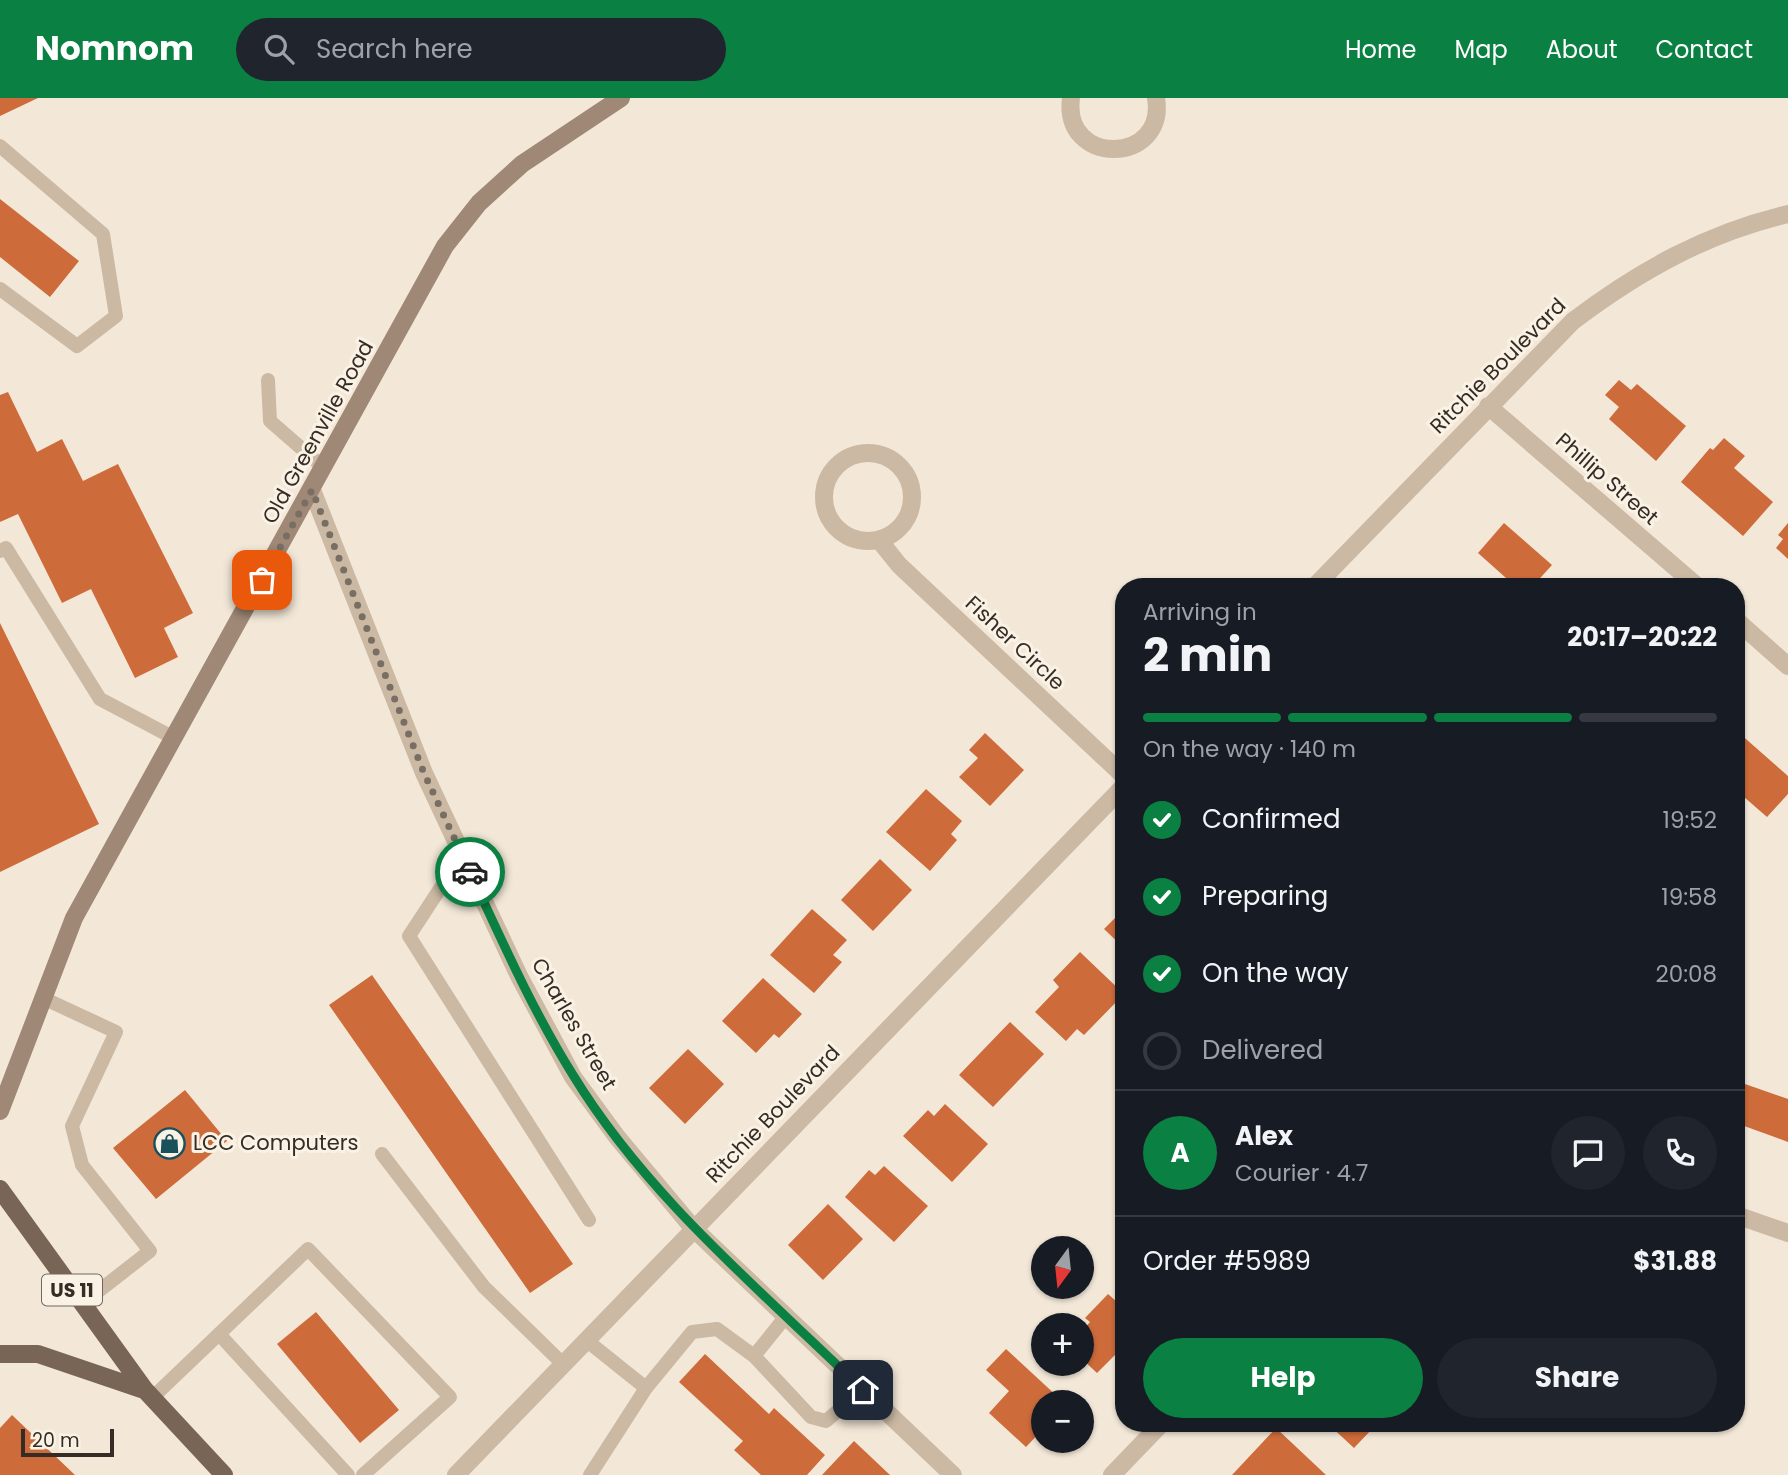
<!DOCTYPE html>
<meta charset="utf-8">
<style>
:root{--surface:#171b24;--page:#20242c;--text:#f1f3f6;--muted:#9ea1a6;--line:#363941;--accent:#0b8043}
body{margin:0;font-family:Poppins,sans-serif;background:var(--page);color:var(--text);height:100vh;display:flex;flex-direction:column;font-size:26px;white-space:nowrap}
*{box-sizing:border-box;margin:0}
p{font-size:23px;color:var(--muted)}
.icon{flex:none;width:38px;height:38px;fill:none;stroke:currentColor;stroke-width:2;stroke-linecap:round;stroke-linejoin:round}
.map{position:relative;flex:1;overflow:hidden}
.sheet{position:absolute;left:1115px;top:480px;width:630px;height:854px;display:flex;flex-direction:column;background:var(--surface);border-radius:28px;box-shadow:0 2px 5px #0004}
.sheet>*{flex:none}
.needle{width:46px;rotate:195deg}
.controls{position:absolute;left:1031px;top:1138px;display:grid;gap:14px}
.controls a{display:grid;place-items:center;width:63px;height:63px;border-radius:50%;background:var(--surface);box-shadow:0 2px 5px #0004;font-size:35px}
.scale{position:absolute;left:21px;bottom:18px;width:93px;box-sizing:border-box;padding-left:7px;border:4px solid #362c26;border-top:0;font-size:19px;line-height:24px;white-space:nowrap;color:#362c26;-webkit-text-stroke:5px #faf2e5;paint-order:stroke}
.pin{position:absolute;display:grid;place-items:center;width:60px;height:60px;color:#fff;margin:-30px;border-radius:14px;box-shadow:0 4px 10px #0006}
.courier{position:absolute;display:grid;place-items:center;width:70px;height:70px;margin:-35px;border:5px solid #0b8043;border-radius:50%;background:#fff;color:#222;box-shadow:0 2px 9px #0007}
.headline em{font-style:normal;font-weight:700}
.headline div{display:flex;flex-direction:column-reverse}
.headline{display:flex;align-items:center;justify-content:space-between;height:119px;padding:0 28px}
h1{font-size:46px;font-weight:700;line-height:52px}
.bar{display:grid;grid-template-columns:repeat(4,1fr);gap:10px 7px;align-content:center;height:84px;padding:0 28px}
.bar i{height:9px;border-radius:5px;background:var(--line)}
.bar .active{background:var(--accent)}
.bar p{grid-column:span 4}
.line{display:flex;align-items:center;gap:18px;padding:0 28px;border-top:2px solid var(--line)}
.line div{flex:1}
.round{display:grid;place-items:center;flex:none;width:74px;height:74px;border-radius:37px;background:var(--page)}
ol{padding:0 28px;list-style:none}
li{display:flex;align-items:center;gap:21px;height:77px}
li p{margin-inline-start:auto}
li .icon{padding:7px;border-radius:50%;background:var(--accent);color:#fff;stroke-width:4}
li:last-child{color:var(--muted)}
li i{width:38px;height:38px;border:4px solid var(--line);border-radius:50%}
.cta{display:flex;gap:14px;margin-top:auto;padding:14px 28px}
.cta a{flex:1;height:80px;border-radius:42px;background:var(--accent);color:#fff;font-size:28px;font-weight:700;line-height:80px;text-align:center}
.cta a+a{background:var(--page);color:var(--text)}
header{display:flex;align-items:center;gap:42px;box-sizing:border-box;height:98px;padding:0 35px;background:var(--accent);color:#fff}
header strong{font-size:33px}
nav{display:flex;gap:38px;margin-inline-start:auto;font-size:24px}
.search{width:490px;height:63px;background:var(--page);display:flex;align-items:center;gap:18px;box-sizing:border-box;padding:0 24px;border-radius:38px;color:var(--muted);font-size:26px}
.map>svg:first-child{display:block}
</style>
<header>
<strong>Nomnom</strong>
<div class="search"><svg class="icon" aria-label="search" viewBox="0 0 24 24"><circle cx="10" cy="10" r="6"/><path d="M15 15l6 6"/></svg>Search here</div>
<nav><a>Home</a><a>Map</a><a>About</a><a>Contact</a></nav>
</header>
<div class="map">
<svg width="1788" height="1377" viewBox="0 0 1788 1377">
<rect width="100%" height="100%" fill="#f3e8d8"/>
<path fill="#ce6b3b" d="M 0,0 L 38,0 L 0,18 Z
M 0,101 L 79,163 L 50,199 L 0,159 Z
M 1619,282 L 1631,292 L 1637,286 L 1686,328 L 1656,363 L 1609,321 L 1619,309 L 1605,297 Z
M 8,294 L 37,354 L 62,341 L 83,383 L 118,366 L 193,515 L 164,530 L 178,559 L 135,580 L 91,491 L 62,505 L 18,416 L 0,424 L 0,297 Z
M 1724,340 L 1745,358 L 1734,370 L 1773,404 L 1743,438 L 1681,384 L 1710,350 L 1713,352 Z
M 1504,425 L 1552,467 L 1533,488 L 1515,488 L 1478,455 Z
M 1788,425 L 1788,461 L 1776,450 L 1783,441 L 1778,437 Z
M 0,525 L 99,726 L 0,774 Z
M 1738,634 L 1788,678 L 1788,696 L 1767,719 L 1736,692 Z
M 985,635 L 1024,672 L 990,708 L 959,679 L 978,660 L 969,652 Z
M 926,691 L 962,723 L 951,736 L 957,742 L 930,773 L 886,734 Z
M 880,761 L 912,792 L 873,833 L 841,802 Z
M 812,811 L 847,842 L 833,857 L 842,864 L 814,895 L 770,857 Z
M 1124,811 L 1124,850 L 1104,831 Z
M 1080,854 L 1124,896 L 1084,937 L 1077,931 L 1066,943 L 1035,914 L 1059,889 L 1053,882 Z
M 372,877 L 573,1166 L 530,1195 L 329,907 Z
M 763,880 L 802,916 L 779,940 L 774,936 L 756,955 L 722,923 Z
M 1010,924 L 1044,956 L 993,1009 L 959,977 Z
M 688,951 L 724,986 L 685,1026 L 649,990 Z
M 1745,986 L 1788,1001 L 1788,1044 L 1736,1025 L 1736,1010 Z
M 185,992 L 227,1043 L 156,1101 L 113,1050 Z
M 945,1006 L 988,1046 L 952,1084 L 903,1038 L 928,1012 L 934,1018 Z
M 884,1068 L 928,1108 L 894,1144 L 845,1099 L 869,1072 L 875,1077 Z
M 828,1106 L 863,1141 L 823,1182 L 788,1147 Z
M 1108,1196 L 1124,1210 L 1124,1248 L 1097,1275 L 1082,1261 L 1082,1233 L 1090,1224 L 1085,1220 Z
M 316,1214 L 399,1312 L 360,1345 L 277,1246 Z
M 1006,1251 L 1059,1300 L 1056,1304 L 1043,1304 L 1043,1324 L 1039,1328 L 1043,1331 L 1026,1349 L 989,1315 L 1009,1293 L 986,1272 Z
M 705,1256 L 769,1316 L 774,1310 L 825,1357 L 807,1377 L 761,1377 L 734,1352 L 743,1343 L 679,1284 Z
M 12,1317 L 75,1377 L 0,1377 L 0,1330 Z
M 1327,1325 L 1367,1325 L 1372,1331 L 1354,1350 Z
M 1276,1330 L 1326,1377 L 1232,1377 Z
M 854,1343 L 890,1377 L 822,1377 Z"/>
<g fill="none" stroke-linecap="round" stroke-linejoin="round">
<path stroke="#cbb9a3" stroke-width="14" d="M 0,48 L 103,136 L 116,218 L 77,248 L 0,191
M 268,282 L 270,323 L 324,370
M 0,453 L 6,450 L 100,601 L 174,640
M 462,757 L 409,838 L 589,1122
M 43,900 L 116,934 L 72,1028 L 82,1067 L 150,1153 L 82,1206
M 382,1056 L 484,1189 L 563,1266
M 219,1236 L 348,1377
M 586,1242 L 646,1290
M 754,1258 L 811,1319 L 826,1323 L 863,1291
M 152,1300 L 308,1151 L 450,1299 L 363,1377
M 590,1377 L 646,1290 L 692,1234 L 717,1231 L 754,1258 L 787,1217"/>
<path stroke="#cbb9a3" stroke-width="18" d="M 1071,0 C 1062,69 1167,67 1156,0
M 1488,308 L 1697,488
M824 399a44 44 0 1 1 88 0a44 44 0 1 1-88 0Z
M 312,392 L 424,675 L 519,878 L 573,979 L 617,1039 L 693,1130 L 953,1377
M 879,442 L 899,467 L 1124,678
M 1315,488 L 1573,223 C 1639,173 1707,135 1788,116
M 1736,522 L 1788,568
M 1736,1117 L 1788,1135
M 456,1377 L 1124,688
M 1112,1377 L 1162,1325"/>
<path stroke="#9f8875" stroke-width="18" d="M 0,1013 L 74,820 L 445,148 L 479,105 L 522,66 L 621,0"/>
<path stroke="#796556" stroke-width="18" d="M 0,1091 L 145,1292 L 224,1377
M 0,1256 L 38,1256 L 144,1292"/>
</g>
<g fill="none" stroke-linecap="round" stroke-linejoin="round">
<path stroke="#786e64" stroke-width="7" stroke-dasharray="0 12.6" d="M 262,482 L 312,392 L 424,675 L 470,774"/>
<path stroke="#0b8043" stroke-width="9" d="M 470,774 C 502,843 533,913 573,977 C 648,1100 762,1193 863,1292"/>
</g>
<defs>
<symbol id="shop-ring" viewBox="-11 -11 22 22"><circle r="9.5" fill="#faf2e5" stroke="#19505a" stroke-width="1.5"/><path d="M-5-2.5h2.3a2.7 3.5 0 0 1 5.4 0H5L5.5 6h-11ZM-1.5-2.5h3a1.5 2.3 0 0 0-3 0Z" fill="#19505a"/></symbol>
</defs>
<g fill-rule="evenodd">
<use href="#shop-ring" x="152" y="1028" width="35" height="35"/>
</g>
<g text-anchor="middle" stroke-width="6" stroke-linejoin="round" paint-order="stroke">
<rect fill="#faf2e5" stroke="#71675f" stroke-width="2" x="42" y="1176.5" width="60" height="31" rx="5"/>
<g font-size="19" font-weight="bold" fill="#362c26">
<text x="72" y="1199">US 11</text>
</g>
<g font-size="21" fill="#362c26" stroke="#faf2e5">
<text transform="translate(1498 268) rotate(-45)" y="7">Ritchie Boulevard</text>
<text transform="translate(318 334) rotate(-61)" y="7">Old Greenville Road</text>
<text transform="translate(1607 381) rotate(41)" y="7">Phillip Street</text>
<text transform="translate(1015 545) rotate(43)" y="7">Fisher Circle</text>
<text transform="translate(574 926) rotate(60)" y="7">Charles Street</text>
<text transform="translate(773 1016) rotate(-46)" y="7">Ritchie Boulevard</text>
</g>
<g font-size="21" fill="#362c26" stroke="#faf2e5" text-anchor="start">
<text x="193" y="1052">LCC Computers</text>
</g>
</g>
</svg>
<div class="controls">
<a><svg class="needle" viewBox="-14 -14 28 28"><path d="M0-13l5 13h-10z" fill="#e53935"/><path d="M0 13l5-13h-10z" fill="#9ea1a6"/></svg></a>
<a>+</a>
<a>−</a>
</div>
<div class="scale">20 m</div>
<div class="pin" style="left:262px;top:482px;background:#ea580c"><svg class="icon" aria-label="bag" viewBox="0 0 24 24"><path d="M5 8h14l-1 12H6zM9 8a3 3 0 0 1 6 0"/></svg></div>
<div class="pin" style="left:863px;top:1292px;background:#1f2937"><svg class="icon" aria-label="home" viewBox="0 0 24 24"><path d="M3 11l9-7 9 7M6 9v11h12V9"/></svg></div>
<div class="courier" style="left:470px;top:774px"><svg class="icon" aria-label="car" viewBox="0 0 24 24"><path d="M5 17H2v-5l4-1 3-4h7l3 4 3 1v5h-3M9 17h6M6 11h13"/><circle cx="7" cy="17" r="2"/><circle cx="17" cy="17" r="2"/></svg></div>
<section class="sheet">
<div class="headline"><div><h1>2 min</h1><p>Arriving in</p></div><em>20:17–20:22</em></div>
<div class="bar"><i class="active"></i><i class="active"></i><i class="active"></i><i></i><p>On the way · 140 m</p></div>
<ol>
<li><svg class="icon" aria-label="check" viewBox="0 0 24 24"><path d="M5 12l5 5 9-10"/></svg>Confirmed<p>19:52</p></li>
<li><svg class="icon" aria-label="check" viewBox="0 0 24 24"><path d="M5 12l5 5 9-10"/></svg>Preparing<p>19:58</p></li>
<li><svg class="icon" aria-label="check" viewBox="0 0 24 24"><path d="M5 12l5 5 9-10"/></svg>On the way<p>20:08</p></li>
<li><i></i>Delivered</li>
</ol>
<div class="line" style="height:126px"><b class="round" style="background:var(--accent);color:#fff">A</b><div><b>Alex</b><p>Courier · 4.7</p></div><a class="round"><svg class="icon" aria-label="chat" viewBox="0 0 24 24"><path d="M4 5h16v11H9l-5 4z"/></svg></a><a class="round"><svg class="icon" aria-label="phone" viewBox="0 0 24 24"><path d="M5 4h4l2 5-3 2q2 4 5 5l2-3 5 2v4C11 20 4 13 5 4z"/></svg></a></div>
<div class="line" style="height:91px"><div>Order #5989</div><b>$31.88</b></div>
<div class="cta"><a>Help</a><a>Share</a></div>
</section>
</div>
